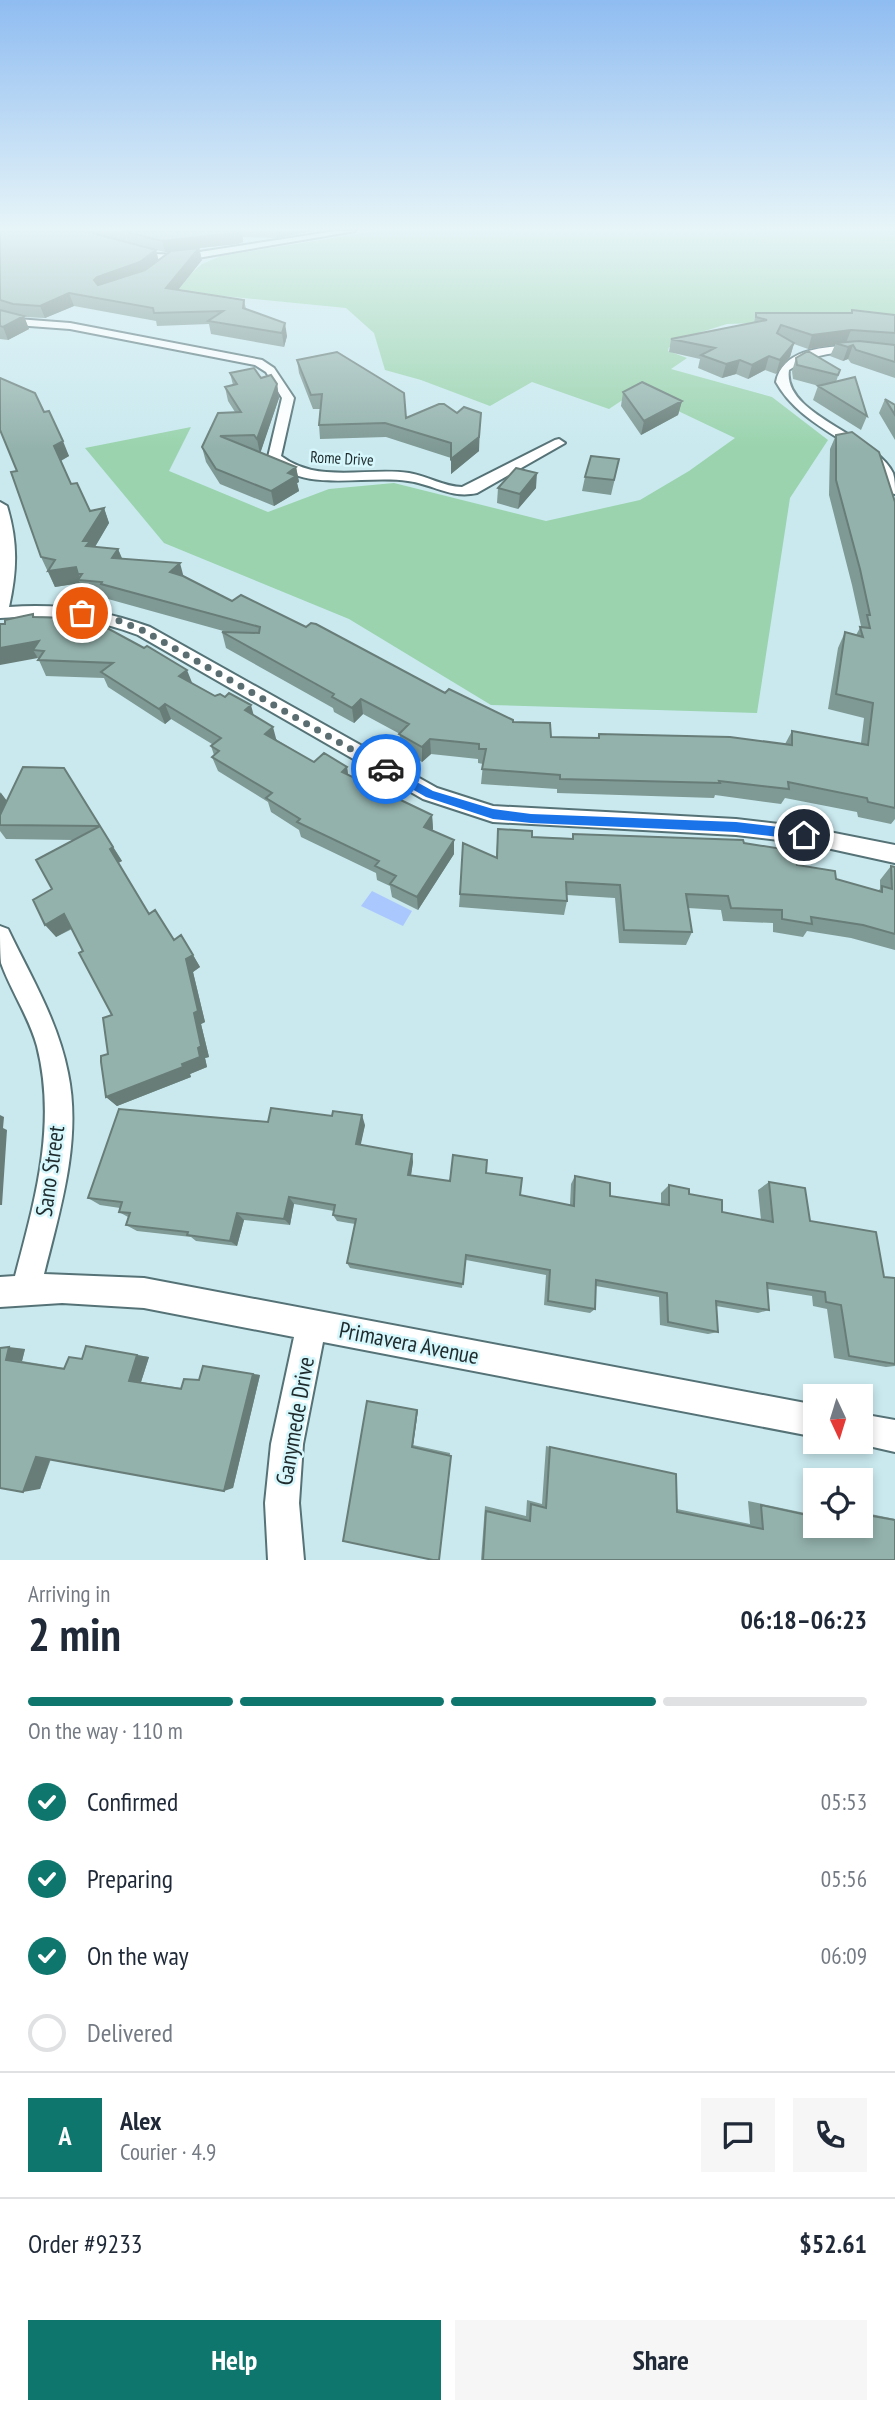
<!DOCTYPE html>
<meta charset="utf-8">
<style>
:root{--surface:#fff;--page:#f6f6f7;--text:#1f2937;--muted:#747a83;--line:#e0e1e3;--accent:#0f766e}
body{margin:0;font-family:"PT Sans Narrow",sans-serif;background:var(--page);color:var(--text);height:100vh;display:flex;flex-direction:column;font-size:26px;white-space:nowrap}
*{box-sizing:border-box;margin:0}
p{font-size:23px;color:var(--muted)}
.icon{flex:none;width:38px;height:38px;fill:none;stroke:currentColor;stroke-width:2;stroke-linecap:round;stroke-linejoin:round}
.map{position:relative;height:1560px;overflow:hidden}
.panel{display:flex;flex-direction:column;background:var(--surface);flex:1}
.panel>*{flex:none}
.needle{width:46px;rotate:176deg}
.controls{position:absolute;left:803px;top:1384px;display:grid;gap:14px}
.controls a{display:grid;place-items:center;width:70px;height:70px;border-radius:0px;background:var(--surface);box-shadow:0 4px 10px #0003;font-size:35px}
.pin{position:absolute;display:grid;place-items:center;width:60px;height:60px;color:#fff;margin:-30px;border:4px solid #fff;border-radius:50%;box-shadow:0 2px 7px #0007}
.courier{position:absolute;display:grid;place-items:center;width:70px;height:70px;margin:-35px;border:5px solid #1a73e8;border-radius:50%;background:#fff;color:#222;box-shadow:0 2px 9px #0007}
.overview em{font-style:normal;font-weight:700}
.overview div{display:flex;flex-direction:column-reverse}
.overview{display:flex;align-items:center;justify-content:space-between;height:119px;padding:0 28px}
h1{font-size:46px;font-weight:700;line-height:52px}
.bar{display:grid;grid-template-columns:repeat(4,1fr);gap:10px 7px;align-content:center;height:84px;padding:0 28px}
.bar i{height:9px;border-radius:5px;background:var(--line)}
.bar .on{background:var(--accent)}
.bar p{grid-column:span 4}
.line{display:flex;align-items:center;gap:18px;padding:0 28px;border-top:2px solid var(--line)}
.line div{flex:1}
.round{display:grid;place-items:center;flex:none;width:74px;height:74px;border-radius:0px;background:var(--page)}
ol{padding:0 28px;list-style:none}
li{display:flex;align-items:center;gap:21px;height:77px}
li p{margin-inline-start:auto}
li .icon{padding:7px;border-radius:50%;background:var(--accent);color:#fff;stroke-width:4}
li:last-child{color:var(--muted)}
li i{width:38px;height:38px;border:4px solid var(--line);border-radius:50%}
.button{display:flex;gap:14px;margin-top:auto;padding:14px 28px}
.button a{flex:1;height:80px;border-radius:0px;background:var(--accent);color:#fff;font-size:28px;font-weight:700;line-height:80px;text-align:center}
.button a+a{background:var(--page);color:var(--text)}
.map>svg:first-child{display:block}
</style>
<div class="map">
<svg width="895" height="1560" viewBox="0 0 895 1560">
<rect width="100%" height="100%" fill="#c9e9ef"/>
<path fill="#9ad3ad" d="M 376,231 L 895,231 L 895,318 L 727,324 L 692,335 L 687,345 L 669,347 L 668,351 L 687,358 L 671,369 L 772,397 L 828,440 L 790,498 L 757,713 L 491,705 L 349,619 L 164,543 L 85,448 L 191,427 L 169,471 L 268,512 L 329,489 L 394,483 L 546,521 L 640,500 L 689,471 L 735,438 L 636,391 L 609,409 L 532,382 L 490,406 L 421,380 L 385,370 L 374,333 L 346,308 L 172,291 L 202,264 L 221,256 Z"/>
<path fill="#abc8fe" d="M 372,891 L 412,911 L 403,926 L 361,906 Z"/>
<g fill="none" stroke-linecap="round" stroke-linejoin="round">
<defs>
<path id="street" d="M 336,231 L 355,231 L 180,261 L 154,260 L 130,251 L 134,248 L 155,254 L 180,255 Z
M 0,313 L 17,319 L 70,323 L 262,360 L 274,368 L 294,398 L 281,456 C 318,484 367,467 409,473 C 428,476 444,487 462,487 L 555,440 L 559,439 L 565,443 L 477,493 C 450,499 433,484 408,481 C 364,474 301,495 268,457 L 282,398 L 266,372 L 255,365 L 70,329 L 16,325 L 0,319 Z
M 846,346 L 895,350 L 895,356 C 858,351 821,347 789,370 C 782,415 875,435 893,473 C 895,479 895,487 895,494 L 890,493 L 879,471 L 871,461 C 838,434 797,420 776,382 C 782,351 819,347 846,346 Z
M 0,502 L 7,506 C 18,542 17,571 9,607 C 58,603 104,610 150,627 L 437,788 L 493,806 L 736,819 L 804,827 L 895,845 L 895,863 L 804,843 L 736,835 L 493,822 L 423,799 L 138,635 C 93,617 48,614 0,618 Z
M 0,926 L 8,929 C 30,975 58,1021 68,1073 C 82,1140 60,1210 44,1274 L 144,1278 L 816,1405 L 816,1437 L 323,1342 L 303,1444 L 299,1503 L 304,1560 L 268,1560 L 265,1503 L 271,1444 L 294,1337 L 144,1308 L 62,1303 L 0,1307 L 0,1277 L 15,1276 C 35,1200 57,1125 37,1046 C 29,1017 11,991 1,963 C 0,952 0,937 0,926 Z
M 861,1414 L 895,1420 L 895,1452 L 851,1442 L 861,1442 Z"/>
</defs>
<use href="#street" stroke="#557276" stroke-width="4"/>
<use href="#street" fill="#fff" fill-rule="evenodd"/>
</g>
<path fill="#7f9994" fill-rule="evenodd" d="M 0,231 L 313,231 L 277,238 L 243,237 L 243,242 L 238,244 L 199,248 L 202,260 L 178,290 L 244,300 L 246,309 L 287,336 L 284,347 L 211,334 L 209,324 L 157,326 L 156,321 L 74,306 L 45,318 L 24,317 L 29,329 L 8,340 L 0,339 ZM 144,247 L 165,252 L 170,252 L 158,260 L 156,250 Z
M 852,310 L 895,315 L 895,378 L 851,363 L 848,359 L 843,361 L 830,356 L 835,345 L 808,349 L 794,344 L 790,357 L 776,374 L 765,370 L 748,379 L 736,374 L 722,378 L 698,368 L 700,359 L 669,352 L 671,339 L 754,323 L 756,313 L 851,313 Z
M 796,358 L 840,370 L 836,382 L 867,416 L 861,430 L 813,400 L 818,386 L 819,386 L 793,379 L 792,371 Z
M 297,360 L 406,418 L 479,451 L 451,474 L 451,458 L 386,437 L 320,439 L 319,425 L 320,409 L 313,409 L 299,373 Z
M 230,373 L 261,378 L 277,384 L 279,398 L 260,453 L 296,467 L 299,482 L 297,483 L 299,491 L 274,506 L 220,484 L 206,462 L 202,447 L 235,412 L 228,401 L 225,387 L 233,385 Z
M 623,392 L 682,401 L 678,415 L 641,435 L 621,406 Z
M 885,399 L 895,405 L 895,440 L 879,413 Z
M 44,412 L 69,456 L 61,461 L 71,484 L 90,511 L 104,508 L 109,523 L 95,547 L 118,549 L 122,558 L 184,576 L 232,601 L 306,627 L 445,693 L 551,737 L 598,738 L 599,734 L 785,744 L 792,731 L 861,743 L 864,718 L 828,709 L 838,648 L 845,632 L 856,635 L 861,626 L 852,585 L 829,495 L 830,449 L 836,435 L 895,502 L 895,819 L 891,824 L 858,817 L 857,812 L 785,798 L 781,804 L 715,795 L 714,798 L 557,793 L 557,789 L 481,784 L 483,764 L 478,763 L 478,759 L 431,754 L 422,762 L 400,749 L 400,734 L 363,714 L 354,723 L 334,712 L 333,708 L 226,648 L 222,632 L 227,632 L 108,599 L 107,597 L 85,595 L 80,583 L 55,587 L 41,557 L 17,471 Z
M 616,474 L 611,495 L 582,491 L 585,477 Z
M 498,488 L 536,488 L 518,509 L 497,503 Z
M 33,614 L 35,617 L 106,619 L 110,629 L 192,683 L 215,696 L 254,715 L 277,740 L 314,762 L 347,767 L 348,775 L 432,815 L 433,829 L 432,830 L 454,854 L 418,910 L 392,897 L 390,886 L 377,880 L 376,873 L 301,837 L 299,830 L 271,812 L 268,802 L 218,771 L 212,757 L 214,755 L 211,746 L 212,744 L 171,719 L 165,724 L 108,687 L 104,678 L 46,676 L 38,658 L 5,624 Z
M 64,768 L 122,861 L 118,863 L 149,914 L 174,940 L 193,955 L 200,967 L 193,972 L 205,1022 L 201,1024 L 209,1057 L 205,1058 L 207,1067 L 190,1074 L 191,1077 L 117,1106 L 106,1097 L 108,1054 L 112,1015 L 83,951 L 72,929 L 56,937 L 52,889 L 75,840 L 6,839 L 0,831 L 0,792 L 7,801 Z
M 498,829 L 532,837 L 572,838 L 573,834 L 744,843 L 797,865 L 836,879 L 878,891 L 880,889 L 880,880 L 891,866 L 895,867 L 895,950 L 851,938 L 807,931 L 803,937 L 773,932 L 773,923 L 723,921 L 721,910 L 688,908 L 692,932 L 686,945 L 619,943 L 615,898 L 567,895 L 567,901 L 564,915 L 459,907 L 460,894 L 496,857 Z
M 268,1122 L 365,1125 L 360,1145 L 412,1154 L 413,1162 L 411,1175 L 450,1181 L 486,1173 L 520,1195 L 570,1205 L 571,1184 L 575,1176 L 610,1196 L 661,1204 L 661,1193 L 669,1185 L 689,1194 L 722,1212 L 761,1220 L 758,1190 L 769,1182 L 810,1221 L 884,1277 L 895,1278 L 895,1366 L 886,1367 L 834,1358 L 827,1309 L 813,1306 L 812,1296 L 768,1289 L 769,1310 L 758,1313 L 716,1306 L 718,1332 L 708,1334 L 660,1325 L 659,1297 L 596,1286 L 595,1309 L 590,1313 L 544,1305 L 546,1275 L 466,1260 L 462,1288 L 350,1268 L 347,1263 L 355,1224 L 337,1221 L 333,1215 L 334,1211 L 294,1204 L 290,1225 L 244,1220 L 237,1246 L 196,1241 L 191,1237 L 137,1231 L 126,1225 L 128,1217 L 119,1212 L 120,1208 L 100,1205 L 88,1198 Z
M 86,1346 L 149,1357 L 141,1382 L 182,1388 L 199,1380 L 203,1366 L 260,1375 L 233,1488 L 51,1459 L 40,1489 L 0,1348 L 25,1349 L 22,1361 L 65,1368 L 69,1357 L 82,1359 Z
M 370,1401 L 418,1410 L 413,1445 L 450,1453 L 439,1560 Z
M 546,1446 L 676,1474 L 677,1509 L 750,1524 L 748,1501 L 805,1513 L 804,1502 L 816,1504 L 816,1526 L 861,1526 L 861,1512 L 895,1519 L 895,1560 L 481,1560 L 485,1506 L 526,1516 L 527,1500 L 542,1504 Z"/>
<path fill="#687d78" d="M 241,231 L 243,242 L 238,244 L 199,248 L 202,260 L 169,301 L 166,288 L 199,249 L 165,252 L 162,241 Z
M 276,231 L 313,231 L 277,238 Z
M 156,250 L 159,262 L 144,274 L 101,289 L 94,280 L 97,277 Z
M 69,293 L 74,306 L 45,318 L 40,306 Z
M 24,316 L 29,329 L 8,340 L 3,327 Z
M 285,323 L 287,336 L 284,347 L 282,333 Z
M 851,330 L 846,343 L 835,343 L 835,345 L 808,349 L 812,335 Z
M 794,343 L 790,357 L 776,374 L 780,360 Z
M 853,345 L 848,359 L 843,361 L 848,347 Z
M 769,356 L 765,370 L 748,379 L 752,365 Z
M 740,360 L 736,374 L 722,378 L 726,364 Z
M 277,384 L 279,398 L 260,454 L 257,439 Z
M 682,401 L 678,415 L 641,435 L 644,421 Z
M 480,427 L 479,451 L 451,474 L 451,459 Z
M 63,441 L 69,456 L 60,461 L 54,446 Z
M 296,467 L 299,482 L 297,483 L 299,491 L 274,506 L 271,491 L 288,473 Z
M 537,473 L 536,488 L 518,509 L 520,494 Z
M 104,508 L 109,523 L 93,550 L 93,562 L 83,541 Z
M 118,549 L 124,564 L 112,558 Z
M 180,563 L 184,578 L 170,572 Z
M 76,567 L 81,580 L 78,580 L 80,583 L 55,587 L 48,571 Z
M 39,641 L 44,651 L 33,650 L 38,658 L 0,665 L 0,648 Z
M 187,670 L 193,685 L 179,676 Z
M 361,699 L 363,714 L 354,723 L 352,708 Z
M 165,704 L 171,719 L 165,724 L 159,709 Z
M 251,705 L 255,720 L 245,710 Z
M 273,727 L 277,742 L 265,734 Z
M 430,739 L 431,754 L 422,762 L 422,747 Z
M 347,767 L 349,782 L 342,772 Z
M 1,793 L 12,808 L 0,816 L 0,794 Z
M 432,815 L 433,829 L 425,841 L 424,827 Z
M 454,840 L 454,854 L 418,910 L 417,897 Z
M 113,847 L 122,861 L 118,863 L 110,849 Z
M 64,914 L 74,927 L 56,937 L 45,925 Z
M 193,955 L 200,967 L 193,972 L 205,1022 L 201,1024 L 209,1057 L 205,1058 L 207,1067 L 190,1074 L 191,1077 L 117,1106 L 106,1097 L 182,1064 L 198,1048 L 186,959 Z
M 0,1115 L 4,1117 L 3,1128 L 7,1130 L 2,1205 L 0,1205 Z
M 362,1115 L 365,1125 L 359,1153 L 356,1144 Z
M 412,1154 L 413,1162 L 410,1182 L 408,1175 Z
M 289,1197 L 294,1204 L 290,1225 L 284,1219 Z
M 237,1213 L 244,1220 L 237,1246 L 230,1241 Z
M 9,1347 L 25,1349 L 22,1361 L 6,1360 Z
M 137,1355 L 149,1357 L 141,1382 L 129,1381 Z
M 253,1374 L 260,1375 L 233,1488 L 224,1491 Z
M 417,1410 L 418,1410 L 413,1445 L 412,1447 Z
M 52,1454 L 40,1489 L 23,1492 L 36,1457 Z"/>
<path fill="#94b2ac" stroke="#687d78" stroke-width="2" d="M 0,231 L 85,231 L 156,250 L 140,262 L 97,277 L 94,280 L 98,285 L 145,270 L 171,251 L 199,248 L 166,288 L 244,300 L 243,308 L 285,323 L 282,333 L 208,321 L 223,311 L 154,313 L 153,308 L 69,293 L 40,306 L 13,304 L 0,300 Z
M 123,231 L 240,231 L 236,233 L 162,241 Z
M 0,310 L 24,316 L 3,327 L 0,326 Z
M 852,310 L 895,315 L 895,333 L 851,330 L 812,335 L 781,325 L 777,333 L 794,343 L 780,360 L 769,356 L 752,365 L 740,360 L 726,364 L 701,355 L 715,348 L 671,339 L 767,320 L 756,317 L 756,313 L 852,313 Z
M 859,341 L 895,345 L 895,362 L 856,350 L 853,345 L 848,347 L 835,343 Z
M 808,351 L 840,370 L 838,375 L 797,365 L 796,358 Z
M 337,352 L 404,393 L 406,418 L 439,404 L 444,404 L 457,413 L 464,407 L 481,413 L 479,437 L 451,459 L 451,443 L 385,423 L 319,425 L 322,394 L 311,395 L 297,360 Z
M 254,368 L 261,378 L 271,375 L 277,384 L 257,439 L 254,435 L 220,436 L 296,467 L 288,473 L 296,476 L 271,491 L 216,469 L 202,447 L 218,413 L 241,412 L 225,387 L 237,384 L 230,373 Z
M 855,377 L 867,416 L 818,386 Z
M 0,378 L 35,393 L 44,412 L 49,411 L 63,441 L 54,446 L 71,484 L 77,483 L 90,511 L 104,508 L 83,541 L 90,541 L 86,546 L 118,549 L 112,558 L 180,563 L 170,572 L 183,576 L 232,601 L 241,595 L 306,627 L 311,623 L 316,624 L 445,693 L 449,689 L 513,720 L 513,722 L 550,723 L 551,737 L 599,738 L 599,734 L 730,737 L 792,745 L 792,731 L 868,745 L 873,703 L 836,694 L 845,632 L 863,637 L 860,627 L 870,628 L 867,615 L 870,615 L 860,569 L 836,480 L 836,435 L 852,432 L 879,452 L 895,502 L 895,808 L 868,802 L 867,798 L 788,782 L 789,789 L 719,781 L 720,783 L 560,779 L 560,775 L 482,769 L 486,749 L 479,749 L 479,744 L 430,739 L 422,747 L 399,734 L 409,724 L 361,699 L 352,708 L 332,697 L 334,694 L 222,632 L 259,633 L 260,627 L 101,584 L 102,582 L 78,580 L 82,574 L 78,574 L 76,567 L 48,571 L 55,560 L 41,557 L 11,472 L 17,471 L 0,430 Z
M 642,382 L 682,401 L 644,421 L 623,392 Z
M 885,399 L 895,405 L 895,415 Z
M 591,456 L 619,459 L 614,480 L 585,477 Z
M 516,468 L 537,473 L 520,494 L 498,488 Z
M 33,614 L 33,617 L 106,619 L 106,628 L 102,628 L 109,629 L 144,648 L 147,646 L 187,670 L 179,676 L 215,696 L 220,694 L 225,697 L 229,693 L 251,705 L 245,710 L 273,727 L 265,734 L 314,762 L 324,753 L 347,767 L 342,772 L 432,815 L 424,827 L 454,840 L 417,897 L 390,884 L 396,876 L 375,866 L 379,861 L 297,822 L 300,819 L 266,798 L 272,793 L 212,757 L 219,751 L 211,746 L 221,738 L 165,704 L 159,709 L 101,672 L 113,663 L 38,660 L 44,651 L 33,650 L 39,641 L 0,648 L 0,624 L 5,624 L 5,620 Z
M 23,767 L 64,768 L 100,826 L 0,825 L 0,815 Z
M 100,826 L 113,847 L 110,849 L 149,914 L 155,910 L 174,940 L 181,935 L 193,955 L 186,959 L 198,1011 L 194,1013 L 201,1046 L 198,1048 L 200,1057 L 182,1064 L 183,1067 L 106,1097 L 101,1062 L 101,1056 L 108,1054 L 103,1018 L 112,1015 L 79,953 L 83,951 L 64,914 L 45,925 L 33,900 L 52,889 L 36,860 Z
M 498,829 L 532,831 L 532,837 L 573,839 L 573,834 L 743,840 L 744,843 L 795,851 L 797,865 L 835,871 L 836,879 L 882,892 L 882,886 L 892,889 L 891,866 L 895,867 L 895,934 L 863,925 L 811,917 L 812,924 L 782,919 L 782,910 L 731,908 L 728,896 L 686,894 L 692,932 L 624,930 L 620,885 L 566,882 L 567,901 L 460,894 L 463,843 L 497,858 Z
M 271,1108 L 332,1116 L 333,1111 L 362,1115 L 356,1144 L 412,1154 L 408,1175 L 450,1181 L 453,1155 L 487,1160 L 486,1173 L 522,1178 L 520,1195 L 574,1206 L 575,1176 L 610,1183 L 610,1196 L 669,1205 L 669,1185 L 689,1189 L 689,1194 L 722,1200 L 722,1212 L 773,1222 L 769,1182 L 805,1188 L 810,1221 L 876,1232 L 884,1277 L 895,1278 L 895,1364 L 849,1356 L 841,1305 L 826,1302 L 825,1292 L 767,1283 L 769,1310 L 716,1301 L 718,1332 L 668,1322 L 667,1293 L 596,1280 L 595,1309 L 548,1301 L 550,1270 L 466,1255 L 463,1284 L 347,1263 L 356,1219 L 333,1215 L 335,1205 L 289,1197 L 284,1219 L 237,1213 L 230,1241 L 187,1235 L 188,1232 L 126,1225 L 130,1213 L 119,1212 L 122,1202 L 88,1198 L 119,1109 L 268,1122 Z
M 86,1346 L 137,1355 L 129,1381 L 181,1389 L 184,1379 L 199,1380 L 203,1366 L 253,1374 L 224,1491 L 36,1457 L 23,1492 L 0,1488 L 0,1348 L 9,1347 L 6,1360 L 64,1369 L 69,1357 L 82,1359 Z
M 367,1401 L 417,1410 L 412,1447 L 451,1456 L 439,1560 L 433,1560 L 343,1541 Z
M 550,1447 L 676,1474 L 677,1512 L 763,1529 L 761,1505 L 816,1517 L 816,1526 L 861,1526 L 861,1514 L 895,1520 L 895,1560 L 483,1560 L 486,1511 L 530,1521 L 531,1504 L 546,1508 Z"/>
<linearGradient id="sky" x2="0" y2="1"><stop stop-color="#8fbcf1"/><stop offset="0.51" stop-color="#e7f5f8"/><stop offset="1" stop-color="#e7f5f8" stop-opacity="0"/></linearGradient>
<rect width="895" height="449" fill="url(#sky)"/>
<path fill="#1a73e8" d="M 386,765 L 433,791 L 493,809 L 531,814 L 736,822 L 804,830 L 810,835 L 804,840 L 736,832 L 531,823 L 493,819 L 426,797 L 382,772 L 382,766 Z"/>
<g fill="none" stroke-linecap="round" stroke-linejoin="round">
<path stroke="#5a6d70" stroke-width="7" stroke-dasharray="0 12.6" d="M 82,613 L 120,621 L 144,631 L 386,769"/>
</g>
<g text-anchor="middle" stroke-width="5" stroke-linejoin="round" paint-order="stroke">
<g font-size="16" fill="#1e2a2c" stroke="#d6f7fc">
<text transform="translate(342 458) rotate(3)" y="6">Rome Drive</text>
</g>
<g font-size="23" fill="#1e2a2c" stroke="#d6f7fc">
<text transform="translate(50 1171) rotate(-82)" y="8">Sano Street</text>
<text transform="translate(409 1343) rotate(11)" y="8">Primavera Avenue</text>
<text transform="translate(295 1421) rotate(-80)" y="8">Ganymede Drive</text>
</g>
</g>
</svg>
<div class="controls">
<a><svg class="needle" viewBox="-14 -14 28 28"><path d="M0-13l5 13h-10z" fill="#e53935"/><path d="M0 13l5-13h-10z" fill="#747a83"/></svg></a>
<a><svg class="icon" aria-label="locate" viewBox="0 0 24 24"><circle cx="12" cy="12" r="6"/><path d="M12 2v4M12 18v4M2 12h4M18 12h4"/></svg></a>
</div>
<div class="pin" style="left:82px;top:613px;background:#ea580c"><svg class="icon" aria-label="bag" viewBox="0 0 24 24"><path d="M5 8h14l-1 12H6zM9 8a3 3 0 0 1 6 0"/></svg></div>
<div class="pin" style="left:804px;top:835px;background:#1f2937"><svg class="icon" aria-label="home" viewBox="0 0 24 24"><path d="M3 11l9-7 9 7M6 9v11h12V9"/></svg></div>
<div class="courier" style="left:386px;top:769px"><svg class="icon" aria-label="car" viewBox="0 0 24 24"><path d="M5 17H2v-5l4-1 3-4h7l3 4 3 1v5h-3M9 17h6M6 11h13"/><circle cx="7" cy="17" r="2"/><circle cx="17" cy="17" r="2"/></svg></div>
</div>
<section class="panel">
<div class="overview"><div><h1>2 min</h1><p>Arriving in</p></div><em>06:18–06:23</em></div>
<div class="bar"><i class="on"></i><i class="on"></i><i class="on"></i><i></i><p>On the way · 110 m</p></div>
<ol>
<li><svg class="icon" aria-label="check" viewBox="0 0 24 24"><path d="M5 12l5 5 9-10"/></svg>Confirmed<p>05:53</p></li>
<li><svg class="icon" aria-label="check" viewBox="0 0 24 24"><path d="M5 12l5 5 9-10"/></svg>Preparing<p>05:56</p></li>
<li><svg class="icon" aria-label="check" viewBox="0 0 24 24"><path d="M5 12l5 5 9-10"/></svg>On the way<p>06:09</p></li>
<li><i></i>Delivered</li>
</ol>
<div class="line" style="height:126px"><b class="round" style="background:var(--accent);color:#fff">A</b><div><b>Alex</b><p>Courier · 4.9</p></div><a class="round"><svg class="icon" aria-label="chat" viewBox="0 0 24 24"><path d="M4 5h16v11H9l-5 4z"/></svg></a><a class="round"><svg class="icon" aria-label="phone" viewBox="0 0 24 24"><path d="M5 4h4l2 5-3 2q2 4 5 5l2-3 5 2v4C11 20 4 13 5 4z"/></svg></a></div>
<div class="line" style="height:91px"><div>Order #9233</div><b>$52.61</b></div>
<div class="button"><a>Help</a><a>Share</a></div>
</section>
